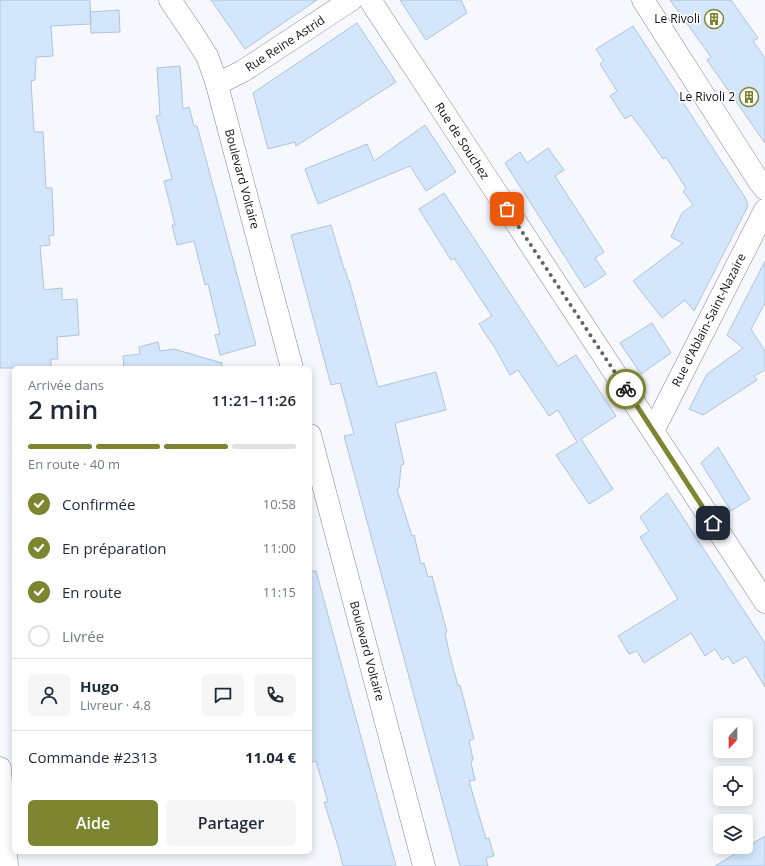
<!DOCTYPE html>
<html lang="fr">
<meta charset="utf-8">
<style>
:root{--surface:#fff;--page:#f6f6f7;--text:#1f2937;--muted:#747a83;--line:#e0e1e3;--accent:#7e8530}
body{margin:0;font-family:"Open Sans",sans-serif;background:var(--page);color:var(--text);height:100vh;display:flex;flex-direction:column;font-size:15px;white-space:nowrap}
*{box-sizing:border-box;margin:0}
p{font-size:13px;color:var(--muted)}
.icon{flex:none;width:22px;height:22px;fill:none;stroke:currentColor;stroke-width:2;stroke-linecap:round;stroke-linejoin:round}
.map{position:relative;flex:1;overflow:hidden}
.drawer{position:absolute;left:12px;top:366px;width:300px;height:488px;display:flex;flex-direction:column;background:var(--surface);border-radius:6px;box-shadow:0 2px 10px #0003}
.drawer>*{flex:none}
.needle{width:26px;rotate:201deg}
.controls{position:absolute;left:713px;top:718px;display:grid;gap:8px}
.controls a{display:grid;place-items:center;width:40px;height:40px;border-radius:6px;background:var(--surface);box-shadow:0 2px 10px #0003;font-size:20px}
.pin{position:absolute;display:grid;place-items:center;width:34px;height:34px;color:#fff;margin:-17px;border-radius:8px;box-shadow:0 2px 6px #0006}
.courier{position:absolute;display:grid;place-items:center;width:40px;height:40px;margin:-20px;border:3px solid #7e8530;border-radius:50%;background:#fff;color:#222;box-shadow:0 1px 5px #0007}
.summary em{font-style:normal;font-weight:600}
.summary div{display:flex;flex-direction:column-reverse}
.summary{display:flex;align-items:center;justify-content:space-between;height:68px;padding:0 16px}
h1{font-size:26px;font-weight:600;line-height:30px}
.bar{display:grid;grid-template-columns:repeat(4,1fr);gap:6px 4px;align-content:center;height:48px;padding:0 16px}
.bar i{height:5px;border-radius:3px;background:var(--line)}
.bar .on{background:var(--accent)}
.bar p{grid-column:span 4}
.line{display:flex;align-items:center;gap:10px;padding:0 16px;border-top:1px solid var(--line)}
.line div{flex:1}
.round{display:grid;place-items:center;flex:none;width:42px;height:42px;border-radius:6px;background:var(--page)}
ol{padding:0 16px;list-style:none}
li{display:flex;align-items:center;gap:12px;height:44px}
li p{margin-inline-start:auto}
li .icon{padding:4px;border-radius:50%;background:var(--accent);color:#fff;stroke-width:4}
li:last-child{color:var(--muted)}
li i{width:22px;height:22px;border:2px solid var(--line);border-radius:50%}
.cta{display:flex;gap:8px;margin-top:auto;padding:8px 16px}
.cta a{flex:1;height:46px;border-radius:6px;background:var(--accent);color:#fff;font-size:16px;font-weight:600;line-height:46px;text-align:center}
.cta a+a{background:var(--page);color:var(--text)}
.map>svg:first-child{display:block}
</style>
<div class="map">
<svg width="765" height="866" viewBox="0 0 765 866">
<rect width="100%" height="100%" fill="#f7f8fe"/>
<path fill="#d3e6fc" stroke="#aec4dc" d="M 0,0 L 90,0 L 91,24 L 51,26 L 53,56 L 36,57 L 35,80 L 31,81 L 34,132 L 43,132 L 46,188 L 52,188 L 54,235 L 49,236 L 50,245 L 40,246 L 44,290 L 62,288 L 62,300 L 77,299 L 79,335 L 57,337 L 58,359 L 51,359 L 51,368 L 0,368 Z
M 211,0 L 317,0 L 245,49 Z
M 400,0 L 461,0 L 467,13 L 426,40 Z
M 670,0 L 731,0 L 758,38 L 753,41 L 765,58 L 765,143 L 707,60 L 711,57 Z
M 119,10 L 120,32 L 91,33 L 90,12 Z
M 357,23 L 396,82 L 296,146 L 295,142 L 268,149 L 253,93 Z
M 633,26 L 746,199 L 748,206 L 694,311 L 685,300 L 662,318 L 633,281 L 683,243 L 671,237 L 682,213 L 693,205 L 683,191 L 686,188 L 666,157 L 663,159 L 650,140 L 631,115 L 625,119 L 610,96 L 617,91 L 600,64 L 604,61 L 596,49 Z
M 180,66 L 183,109 L 189,107 L 194,126 L 197,126 L 256,345 L 220,355 L 215,335 L 220,334 L 208,284 L 205,285 L 194,241 L 177,245 L 172,225 L 175,225 L 164,181 L 172,179 L 156,116 L 160,115 L 157,68 Z
M 425,125 L 456,172 L 426,191 L 410,166 L 318,204 L 305,169 L 367,144 L 374,161 Z
M 548,148 L 564,170 L 555,176 L 604,252 L 595,258 L 606,274 L 585,288 L 505,163 L 520,152 L 527,163 Z
M 444,193 L 558,366 L 576,355 L 616,416 L 581,439 L 613,489 L 589,504 L 556,455 L 577,442 L 558,410 L 549,416 L 518,370 L 510,375 L 495,348 L 479,324 L 492,316 L 454,258 L 451,260 L 419,209 Z
M 331,225 L 344,269 L 345,269 L 348,280 L 349,280 L 378,387 L 436,372 L 446,410 L 395,423 L 404,464 L 401,465 L 399,488 L 397,489 L 412,536 L 414,535 L 421,564 L 424,563 L 428,577 L 432,576 L 447,632 L 445,633 L 449,652 L 458,686 L 460,685 L 474,739 L 469,741 L 473,759 L 471,763 L 475,780 L 469,781 L 486,839 L 489,838 L 494,856 L 486,858 L 488,866 L 460,866 L 344,436 L 354,434 L 340,383 L 331,385 L 291,235 Z
M 765,261 L 765,303 L 751,329 L 765,351 L 765,370 L 754,376 L 757,380 L 703,415 L 689,409 L 707,374 L 743,348 L 727,335 Z
M 652,323 L 671,353 L 641,374 L 620,343 Z
M 158,342 L 160,351 L 174,349 L 222,363 L 221,368 L 124,368 L 123,356 L 140,354 L 139,347 Z
M 718,447 L 750,499 L 731,511 L 701,463 Z
M 667,493 L 765,643 L 765,687 L 746,656 L 733,664 L 728,656 L 722,660 L 715,649 L 705,656 L 691,633 L 644,663 L 637,651 L 629,654 L 618,636 L 678,599 L 640,537 L 649,531 L 640,517 Z
M 310,571 L 316,571 L 396,866 L 343,866 L 338,846 L 324,802 L 328,802 L 316,761 L 310,763 Z
M 765,836 L 765,866 L 715,866 Z"/>
<g fill="none" stroke-linecap="round" stroke-linejoin="round">
<defs>
<path id="street" d="M 370,0 L 765,602
M 643,0 L 760,183 L 765,189
M 216,81 L 227,79 L 243,71 L 351,0
M 653,431 L 765,210
M 0,768 L 7,866"/>
<path id="secondary" d="M 170,0 L 191,31 L 207,56 L 216,81 L 292,368
M 310,435 L 424,866"/>
</defs>
<use href="#street" stroke="#84839f" stroke-width="23"/>
<use href="#secondary" stroke="#84839f" stroke-width="23"/>
<use href="#street" stroke="#fff" stroke-width="22"/>
<use href="#secondary" stroke="#fff" stroke-width="22"/>
</g>
<g fill="none" stroke-linecap="round" stroke-linejoin="round">
<path stroke="#606169" stroke-width="4" stroke-dasharray="0 7.2" d="M 507,209 L 626,389"/>
<path stroke="#7e8530" stroke-width="5" d="M 626,389 L 713,523"/>
</g>
<defs>
<symbol id="building-ring" viewBox="-11 -11 22 22"><circle r="9.5" fill="#fff" stroke="#7e8530" stroke-width="1.5"/><path d="M-4-6H4V6H1V3H-1V6H-4ZM-2.5-4.3h1.7v1.8h-1.7ZM.8-4.3h1.7v1.8H.8ZM-2.5-1h1.7V.8h-1.7ZM.8-1h1.7V.8H.8Z" fill="#7e8530"/></symbol>
</defs>
<g fill-rule="evenodd">
<use href="#building-ring" x="703" y="8" width="22" height="22"/>
<use href="#building-ring" x="738" y="86" width="22" height="22"/>
</g>
<g text-anchor="middle" stroke-width="3" stroke-linejoin="round" paint-order="stroke">
<g font-size="12" fill="#0f0f19" stroke="#fff" text-anchor="end">
<text x="700" y="23">Le Rivoli</text>
<text x="735" y="101">Le Rivoli 2</text>
</g>
<g font-size="12" fill="#0f0f19" stroke="#fff">
<text transform="translate(285 44) rotate(-33)" y="4">Rue Reine Astrid</text>
<text transform="translate(462 141) rotate(57)" y="4">Rue de Souchez</text>
<text transform="translate(242 179) rotate(75)" y="4">Boulevard Voltaire</text>
<text transform="translate(709 320) rotate(-63)" y="4">Rue d'Ablain-Saint-Nazaire</text>
<text transform="translate(367 651) rotate(75)" y="4">Boulevard Voltaire</text>
</g>
</g>
</svg>
<div class="controls">
<a><svg class="needle" viewBox="-14 -14 28 28"><path d="M0-13l5 13h-10z" fill="#e53935"/><path d="M0 13l5-13h-10z" fill="#747a83"/></svg></a>
<a><svg class="icon" aria-label="locate" viewBox="0 0 24 24"><circle cx="12" cy="12" r="6"/><path d="M12 2v4M12 18v4M2 12h4M18 12h4"/></svg></a>
<a><svg class="icon" aria-label="layers" viewBox="0 0 24 24"><path d="M12 4l9 5-9 5-9-5zM3 14l9 5 9-5"/></svg></a>
</div>
<div class="pin" style="left:507px;top:209px;background:#ea580c"><svg class="icon" aria-label="bag" viewBox="0 0 24 24"><path d="M5 8h14l-1 12H6zM9 8a3 3 0 0 1 6 0"/></svg></div>
<div class="pin" style="left:713px;top:523px;background:#1f2937"><svg class="icon" aria-label="home" viewBox="0 0 24 24"><path d="M3 11l9-7 9 7M6 9v11h12V9"/></svg></div>
<div class="courier" style="left:626px;top:389px"><svg class="icon" aria-label="bike" viewBox="0 0 24 24"><circle cx="6" cy="16" r="4"/><circle cx="18" cy="16" r="4"/><path d="M6 16l4-8h5l3 8M10 8l3 8H6M13 5h3"/></svg></div>
<section class="drawer">
<div class="summary"><div><h1>2 min</h1><p>Arrivée dans</p></div><em>11:21–11:26</em></div>
<div class="bar"><i class="on"></i><i class="on"></i><i class="on"></i><i></i><p>En route · 40 m</p></div>
<ol>
<li><svg class="icon" aria-label="check" viewBox="0 0 24 24"><path d="M5 12l5 5 9-10"/></svg>Confirmée<p>10:58</p></li>
<li><svg class="icon" aria-label="check" viewBox="0 0 24 24"><path d="M5 12l5 5 9-10"/></svg>En préparation<p>11:00</p></li>
<li><svg class="icon" aria-label="check" viewBox="0 0 24 24"><path d="M5 12l5 5 9-10"/></svg>En route<p>11:15</p></li>
<li><i></i>Livrée</li>
</ol>
<div class="line" style="height:72px"><a class="round"><svg class="icon" aria-label="person" viewBox="0 0 24 24"><circle cx="12" cy="8" r="4"/><path d="M4 21q1-7 8-7t8 7"/></svg></a><div><b>Hugo</b><p>Livreur · 4.8</p></div><a class="round"><svg class="icon" aria-label="chat" viewBox="0 0 24 24"><path d="M4 5h16v11H9l-5 4z"/></svg></a><a class="round"><svg class="icon" aria-label="phone" viewBox="0 0 24 24"><path d="M5 4h4l2 5-3 2q2 4 5 5l2-3 5 2v4C11 20 4 13 5 4z"/></svg></a></div>
<div class="line" style="height:52px"><div>Commande #2313</div><b>11.04 €</b></div>
<div class="cta"><a>Aide</a><a>Partager</a></div>
</section>
</div>
